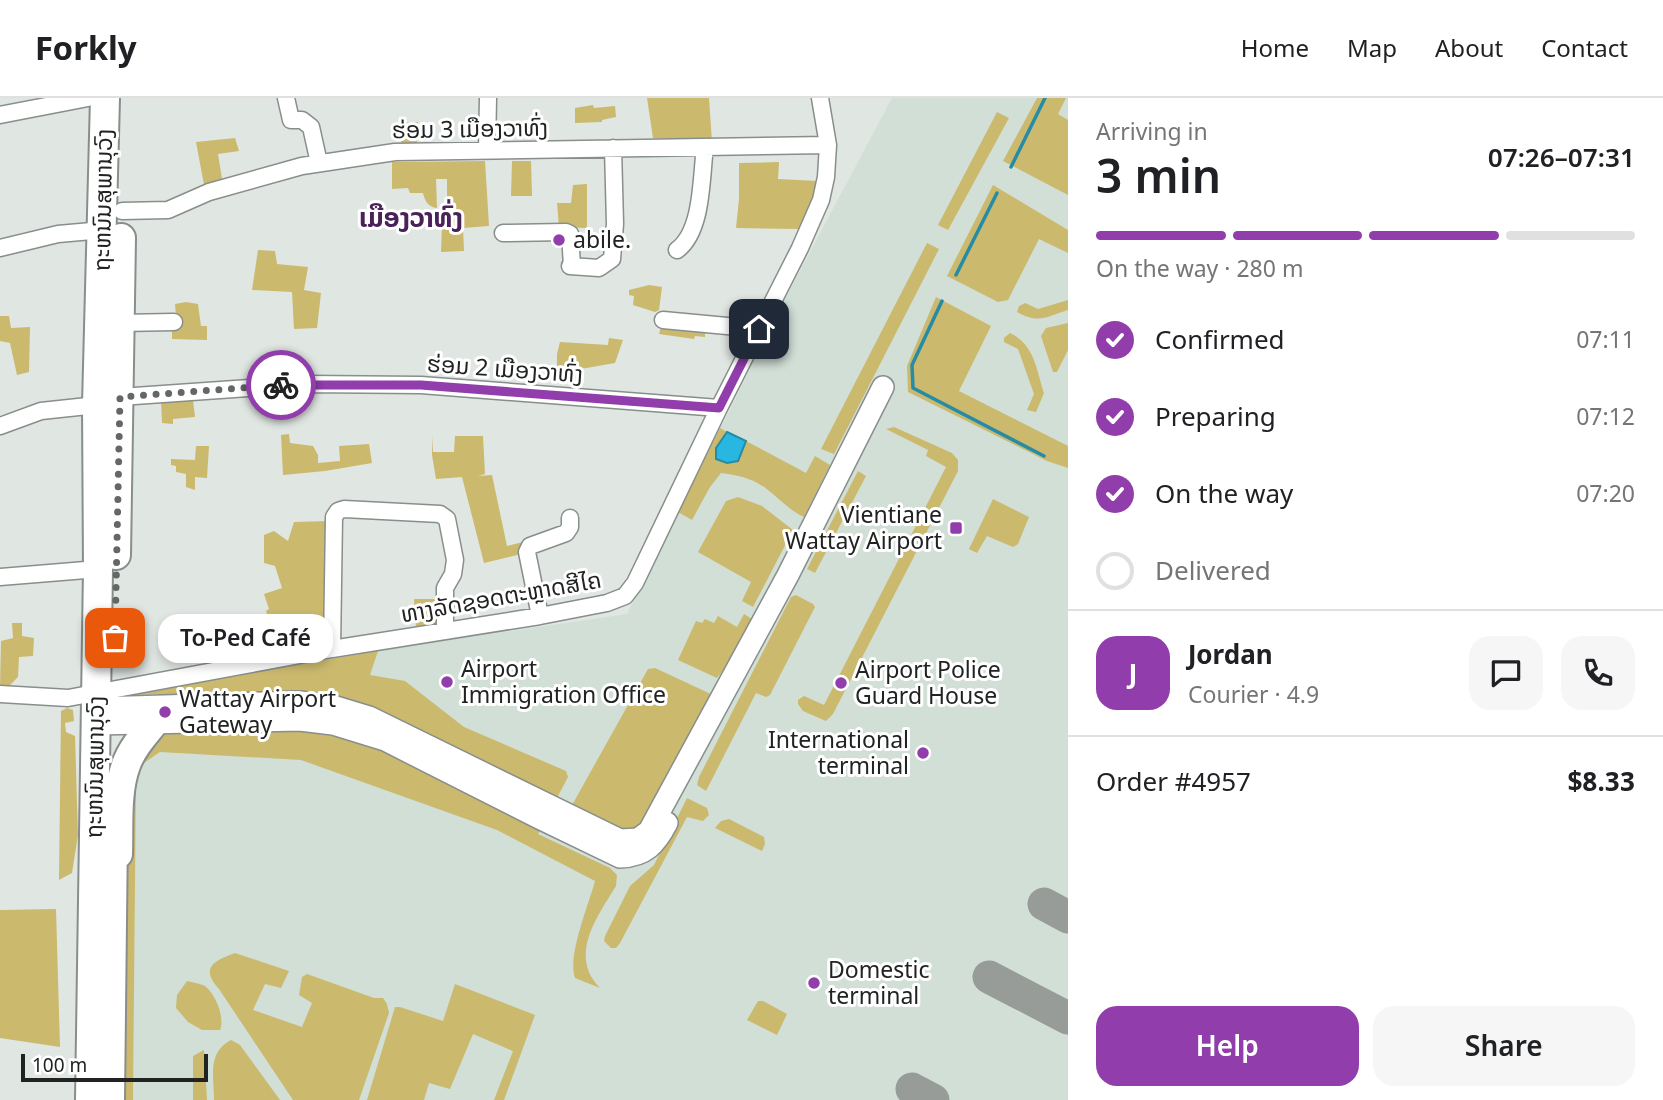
<!DOCTYPE html>
<meta charset="utf-8">
<style>
:root{--surface:#fff;--page:#f6f6f6;--text:#202124;--muted:#757577;--line:#e0e0e0;--accent:#913dab}
body{margin:0;font-family:Georgia,"Noto Sans Lao",serif;background:var(--page);color:var(--text);height:100vh;display:flex;flex-direction:column;font-size:26px;white-space:nowrap}
*{box-sizing:border-box;margin:0}
p{font-size:23px;color:var(--muted)}
.icon{flex:none;width:38px;height:38px;fill:none;stroke:currentColor;stroke-width:2;stroke-linecap:round;stroke-linejoin:round}
.map{position:relative;flex:1;overflow:hidden}
.drawer{display:flex;flex-direction:column;background:var(--surface);width:595px}
.drawer>*{flex:none}
.scale{position:absolute;left:21px;bottom:18px;width:187px;box-sizing:border-box;padding-left:7px;border:4px solid #212322;border-top:0;font-size:19px;line-height:24px;white-space:nowrap;color:#212322;-webkit-text-stroke:5px #fff;paint-order:stroke}
.pin{position:absolute;display:grid;place-items:center;width:60px;height:60px;color:#fff;margin:-30px;border-radius:14px;box-shadow:0 4px 10px #0006}
.courier{position:absolute;display:grid;place-items:center;width:70px;height:70px;margin:-35px;border:5px solid #913dab;border-radius:50%;background:#fff;color:#222;box-shadow:0 2px 9px #0007}
.bubble{position:absolute;height:49px;border-radius:21px;background:var(--surface);box-shadow:0 4px 10px #0003;font-size:23px;font-weight:600;line-height:49px;text-align:center}
.summary em{font-style:normal;font-weight:600}
.summary div{display:flex;flex-direction:column-reverse}
.summary{display:flex;align-items:center;justify-content:space-between;height:119px;padding:0 28px}
h1{font-size:46px;font-weight:600;line-height:52px}
.bar{display:grid;grid-template-columns:repeat(4,1fr);gap:10px 7px;align-content:center;height:84px;padding:0 28px}
.bar i{height:9px;border-radius:5px;background:var(--line)}
.bar .active{background:var(--accent)}
.bar p{grid-column:span 4}
.line{display:flex;align-items:center;gap:18px;padding:0 28px;border-top:2px solid var(--line)}
.line div{flex:1}
.round{display:grid;place-items:center;flex:none;width:74px;height:74px;border-radius:21px;background:var(--page)}
ol{padding:0 28px;list-style:none}
li{display:flex;align-items:center;gap:21px;height:77px}
li p{margin-inline-start:auto}
li .icon{padding:7px;border-radius:50%;background:var(--accent);color:#fff;stroke-width:4}
li:last-child{color:var(--muted)}
li i{width:38px;height:38px;border:4px solid var(--line);border-radius:50%}
.primary-button{display:flex;gap:14px;margin-top:auto;padding:14px 28px}
.primary-button a{flex:1;height:80px;border-radius:21px;background:var(--accent);color:#fff;font-size:28px;font-weight:600;line-height:80px;text-align:center}
.primary-button a+a{background:var(--page);color:var(--text)}
header{display:flex;align-items:center;gap:42px;box-sizing:border-box;height:98px;padding:0 35px;background:var(--surface);border-bottom:2px solid var(--line)}
header strong{font-size:33px}
nav{display:flex;gap:38px;margin-inline-start:auto;font-size:24px}
main{display:flex;flex:1;min-height:0}
.map>svg:first-child{display:block}
</style>
<header>
<strong>Forkly</strong>
<nav><a>Home</a><a>Map</a><a>About</a><a>Contact</a></nav>
</header>
<main>
<div class="map">
<svg width="1068" height="1002" viewBox="0 0 1068 1002">
<rect width="100%" height="100%" fill="#e0e6e2"/>
<path fill="#d1dfd6" d="M 892,0 L 1068,0 L 1068,1002 L 133,1002 L 136,681 L 141,667 L 160,654 L 158,597 L 135,597 L 181,586 L 422,546 L 627,516 L 792,188 Z"/>
<path fill="#cbb96e" d="M 647,0 L 709,0 L 712,44 L 653,40 Z
M 1037,0 L 1066,0 L 1058,16 L 1068,22 L 1068,97 L 1003,63 Z
M 593,7 L 594,10 L 615,8 L 616,19 L 602,22 L 602,24 L 575,25 L 575,10 Z
M 997,14 L 1009,20 L 948,132 L 938,127 Z
M 418,24 L 417,47 L 401,51 L 401,25 Z
M 235,40 L 239,53 L 218,56 L 223,87 L 205,92 L 196,44 Z
M 485,63 L 489,128 L 463,130 L 464,153 L 441,154 L 442,126 L 447,125 L 447,81 L 436,81 L 437,110 C 428,109 425,103 423,95 L 410,95 L 408,90 L 392,91 L 392,64 Z
M 512,63 L 531,63 L 532,98 L 511,98 Z
M 779,64 L 778,81 L 818,83 L 813,102 L 800,131 L 736,130 L 739,101 L 739,65 Z
M 587,86 L 587,130 L 559,129 L 557,105 L 571,105 L 573,87 Z
M 993,87 L 1068,132 L 1068,155 L 1039,141 L 1008,202 L 998,204 L 947,178 Z
M 927,145 L 939,151 L 834,356 L 821,351 Z
M 258,152 L 275,153 L 277,166 L 308,169 L 304,192 L 321,195 L 317,230 L 294,231 L 292,194 L 252,192 Z
M 649,187 L 662,189 L 659,212 L 655,214 L 633,207 L 634,198 L 629,197 L 629,192 Z
M 936,199 L 991,228 L 959,293 L 1068,348 L 1068,370 L 1047,363 L 908,294 L 907,268 Z
M 1068,202 L 1068,212 C 1046,219 1039,226 1017,214 L 1019,208 L 1025,205 L 1038,211 Z
M 186,204 L 198,206 L 201,228 L 207,228 L 207,242 L 172,241 L 172,219 L 176,218 L 175,206 Z
M 0,218 L 9,218 L 11,230 L 30,229 L 29,274 L 17,277 L 10,245 L 0,243 Z
M 662,225 L 705,229 L 705,239 L 695,238 L 694,241 L 659,236 Z
M 1068,225 L 1068,252 L 1057,274 L 1053,274 L 1041,238 L 1046,230 Z
M 1010,235 C 1035,247 1036,271 1044,295 L 1036,314 L 1027,312 L 1034,296 L 1018,251 L 1004,244 L 1004,240 Z
M 609,240 L 623,242 L 615,265 L 575,272 L 557,270 L 557,256 L 560,244 L 608,247 Z
M 192,294 L 195,319 L 173,321 L 173,326 L 162,325 L 161,302 Z
M 894,329 L 952,355 L 958,362 L 958,373 L 833,616 L 826,623 L 803,613 L 798,606 L 798,602 L 804,598 L 824,607 L 946,369 L 926,358 L 928,352 L 886,331 Z
M 720,330 L 727,334 L 716,350 L 716,361 L 727,365 L 738,363 L 746,343 L 806,375 L 815,358 L 830,367 L 804,419 C 789,412 781,402 768,392 C 755,381 738,377 721,375 L 710,389 L 692,422 L 678,414 Z
M 289,336 L 290,345 L 313,348 L 318,357 L 318,365 L 340,363 L 339,348 L 369,346 L 372,365 L 325,373 L 283,377 L 281,337 Z
M 432,338 L 433,354 L 454,354 L 455,338 L 483,338 L 485,376 L 478,378 L 492,377 L 507,448 L 523,444 L 525,455 L 484,465 L 462,379 L 436,381 L 432,357 Z
M 196,348 L 209,348 L 207,380 L 195,379 L 195,392 L 186,389 L 186,376 L 176,374 L 176,368 L 171,367 L 171,361 L 195,362 Z
M 858,373 L 866,378 L 815,475 L 807,471 Z
M 738,399 L 762,408 L 793,432 L 753,509 L 742,503 L 751,484 L 698,454 L 726,403 Z
M 993,401 L 1029,419 L 1018,446 L 1013,449 L 987,438 L 977,455 L 969,451 Z
M 329,423 C 324,462 329,501 330,541 L 250,555 L 264,528 L 261,521 L 268,519 L 266,513 L 269,511 L 264,496 L 282,490 L 275,468 L 264,465 L 264,437 L 274,433 L 288,443 L 294,424 Z
M 796,497 L 813,506 L 815,509 L 770,597 L 766,599 L 756,595 L 706,693 L 697,687 L 699,679 L 791,499 Z
M 414,501 L 448,501 L 446,527 L 416,531 Z
M 744,516 L 752,521 L 733,560 L 717,580 L 678,562 L 696,523 L 702,525 L 705,521 L 714,525 L 718,518 L 737,529 Z
M 12,525 L 22,525 L 22,538 L 34,540 L 33,558 L 19,559 L 18,579 L 8,589 L 0,589 L 1,543 L 13,540 Z
M 199,533 L 202,554 L 181,556 L 179,541 L 176,540 L 175,535 L 196,536 Z
M 378,553 L 370,577 L 405,583 L 464,629 L 566,673 L 568,679 L 538,736 L 610,770 L 617,777 L 616,788 C 597,819 568,858 600,890 L 575,880 C 567,858 589,806 595,783 L 497,732 L 301,662 L 160,654 L 141,667 L 136,681 L 133,1002 L 120,1002 L 127,690 L 159,632 L 158,596 L 135,597 L 135,592 L 181,586 Z
M 655,570 L 713,597 L 645,724 L 637,731 L 623,734 L 571,709 L 648,571 Z
M 67,610 L 73,612 L 74,623 L 65,625 L 66,634 L 75,638 L 78,737 L 72,775 L 59,782 L 61,613 Z
M 687,700 L 707,710 L 709,717 L 703,723 L 687,719 L 620,845 L 616,850 L 611,850 L 604,843 L 605,838 L 630,788 L 654,767 Z
M 729,721 L 764,739 L 765,746 L 762,753 L 715,730 L 721,723 Z
M 56,811 L 60,949 L 0,940 L 0,812 Z
M 235,855 L 289,873 L 281,890 L 265,886 L 253,912 L 302,929 L 312,905 L 299,897 L 302,879 L 307,876 L 374,900 L 383,900 L 387,906 L 389,915 L 359,1002 L 293,1002 L 219,891 C 200,870 213,863 235,855 Z
M 187,883 C 192,884 201,886 205,888 C 216,897 225,919 220,932 L 202,932 L 188,924 L 176,910 L 177,897 Z
M 455,886 L 535,917 L 504,1002 L 494,1002 L 513,953 L 473,936 L 450,991 L 429,985 L 424,1002 L 367,1002 L 395,909 L 400,909 L 443,923 Z
M 758,903 L 763,903 L 787,916 L 777,937 L 747,922 Z
M 231,942 L 240,947 L 280,1002 L 214,1002 C 214,978 207,955 231,942 Z
M 204,952 L 207,1002 L 193,1002 L 193,958 Z"/>
<path fill="#28b7e0" stroke="#268ba7" stroke-width="2" d="M 727,334 L 746,343 L 738,363 L 727,365 L 716,361 L 716,350 Z"/>
<g fill="none" stroke-linecap="round" stroke-linejoin="round">
<path stroke="#268ba7" stroke-width="3.5" d="M 1011,69 L 1045,0
M 956,177 L 997,95
M 942,203 L 912,267 L 913,290 L 1044,358"/>
<path stroke="#989c99" stroke-width="33" d="M 1044,806 L 1068,819
M 989,879 L 1068,920
M 912,991 L 933,1002"/>
<defs>
<path id="street" d="M 286,0 L 291,22 L 302,22 L 311,29 L 319,65
M 0,17 L 88,0
M 487,53 L 488,0
M 122,113 L 168,112 L 209,94 L 302,68 L 395,54 L 828,47
M 503,135 L 566,134 L 570,136 L 572,168
M 0,150 L 58,136 L 103,132
M 677,152 C 703,133 701,79 705,49
M 570,168 L 599,170 L 612,161 L 615,126 L 613,50
M 663,222 L 759,231
M 120,225 L 174,224
M 120,299 L 306,286 L 421,287 L 719,310
M 0,328 L 41,313 L 97,307
M 0,479 L 98,471
M 540,518 L 527,454 L 530,448 L 566,435 L 570,429 L 570,420
M 332,551 L 334,419 L 338,413 L 344,411 L 440,416 L 447,421 L 455,462 L 453,476 L 445,490 L 445,533
M 0,596 L 68,600 L 332,551 L 540,518 L 607,505 L 625,498 L 635,485 L 719,310 L 800,150 L 821,102 L 826,79 L 828,47 L 820,0"/>
<path id="secondary" d="M 96,610 L 300,604 L 336,609 L 369,619 L 620,742 L 638,741 L 649,733 L 788,477 L 883,289
M 95,626 L 300,622 L 333,626 L 385,642 L 539,720 L 620,759 C 646,758 656,746 667,725"/>
<path id="highway" d="M 116,457 L 121,140
M 118,756 C 119,728 116,694 126,667 C 131,652 143,638 153,626
M 90,1002 L 98,471 L 97,307 L 105,0
M 110,1002 L 113,735"/>
</defs>
<use href="#street" stroke="#888e8b" stroke-width="19"/>
<use href="#secondary" stroke="#888e8b" stroke-width="24"/>
<use href="#highway" stroke="#888e8b" stroke-width="32"/>
<use href="#street" stroke="#fff" stroke-width="16"/>
<use href="#secondary" stroke="#fff" stroke-width="21"/>
<use href="#highway" stroke="#fff" stroke-width="28"/>
</g>
<g fill="none" stroke-linecap="round" stroke-linejoin="round">
<path stroke="#646765" stroke-width="7" stroke-dasharray="0 12.6" d="M 115,540 L 120,299 L 281,287"/>
<path stroke="#913dab" stroke-width="9" d="M 281,287 L 421,287 L 719,310 L 759,231"/>
</g>
<g fill="#913dab" stroke="#fff" stroke-width="2.5">
<circle cx="559" cy="142" r="7"/>
<rect x="949" y="423" width="14" height="14" rx="3.5"/>
<circle cx="447" cy="584" r="7"/>
<circle cx="841" cy="585" r="7"/>
<circle cx="165" cy="614" r="7"/>
<circle cx="923" cy="655" r="7"/>
<circle cx="814" cy="885" r="7"/>
</g>
<g text-anchor="middle" stroke-width="6" stroke-linejoin="round" paint-order="stroke">
<g font-size="23" fill="#212322" stroke="#fff">
<text transform="translate(470 31) rotate(-1)" y="8">ຮ່ອມ 3 ເມືອງວາທົ່ງ</text>
<text transform="translate(103 102) rotate(-89)" y="8">ຖະຫນົນສຸພານຸວົງ</text>
<text transform="translate(505 271) rotate(4)" y="8">ຮ່ອມ 2 ເມືອງວາທົ່ງ</text>
<text transform="translate(501 499) rotate(-10)" y="8">ທາງລັດຊອດຕະຫຼາດສີໄຄ</text>
<text transform="translate(95 669) rotate(-89)" y="8">ຖະຫນົນສຸພານຸວົງ</text>
</g>
<g font-size="23" fill="#212322" stroke="#fff" text-anchor="start">
<text x="573" y="150">abile.</text>
<text x="942" y="425" text-anchor="end">Vientiane<tspan x="942" dy="26">Wattay Airport</tspan></text>
<text x="461" y="579">Airport<tspan x="461" dy="26">Immigration Office</tspan></text>
<text x="855" y="580">Airport Police<tspan x="855" dy="26">Guard House</tspan></text>
<text x="179" y="609">Wattay Airport<tspan x="179" dy="26">Gateway</tspan></text>
<text x="909" y="650" text-anchor="end">International<tspan x="909" dy="26">terminal</tspan></text>
<text x="828" y="880">Domestic<tspan x="828" dy="26">terminal</tspan></text>
</g>
<g font-size="26" font-weight="bold" fill="#4a2257" stroke="#fff">
<text x="411" y="129">ເມືອງວາທົ່ງ</text>
</g>
</g>
</svg>
<div class="scale">100 m</div>
<div class="pin" style="left:115px;top:540px;background:#ea580c"><svg class="icon" aria-label="bag" viewBox="0 0 24 24"><path d="M5 8h14l-1 12H6zM9 8a3 3 0 0 1 6 0"/></svg></div>
<div class="pin" style="left:759px;top:231px;background:#1f2937"><svg class="icon" aria-label="home" viewBox="0 0 24 24"><path d="M3 11l9-7 9 7M6 9v11h12V9"/></svg></div>
<div class="courier" style="left:281px;top:287px"><svg class="icon" aria-label="bike" viewBox="0 0 24 24"><circle cx="6" cy="16" r="4"/><circle cx="18" cy="16" r="4"/><path d="M6 16l4-8h5l3 8M10 8l3 8H6M13 5h3"/></svg></div>
<div class="bubble" style="left:158px;top:516px;width:175px">To-Ped Café</div>
</div>
<section class="drawer">
<div class="summary"><div><h1>3 min</h1><p>Arriving in</p></div><em>07:26–07:31</em></div>
<div class="bar"><i class="active"></i><i class="active"></i><i class="active"></i><i></i><p>On the way · 280 m</p></div>
<ol>
<li><svg class="icon" aria-label="check" viewBox="0 0 24 24"><path d="M5 12l5 5 9-10"/></svg>Confirmed<p>07:11</p></li>
<li><svg class="icon" aria-label="check" viewBox="0 0 24 24"><path d="M5 12l5 5 9-10"/></svg>Preparing<p>07:12</p></li>
<li><svg class="icon" aria-label="check" viewBox="0 0 24 24"><path d="M5 12l5 5 9-10"/></svg>On the way<p>07:20</p></li>
<li><i></i>Delivered</li>
</ol>
<div class="line" style="height:126px"><b class="round" style="background:var(--accent);color:#fff">J</b><div><b>Jordan</b><p>Courier · 4.9</p></div><a class="round"><svg class="icon" aria-label="chat" viewBox="0 0 24 24"><path d="M4 5h16v11H9l-5 4z"/></svg></a><a class="round"><svg class="icon" aria-label="phone" viewBox="0 0 24 24"><path d="M5 4h4l2 5-3 2q2 4 5 5l2-3 5 2v4C11 20 4 13 5 4z"/></svg></a></div>
<div class="line" style="height:91px"><div>Order #4957</div><b>$8.33</b></div>
<div class="primary-button"><a>Help</a><a>Share</a></div>
</section>
</main>
